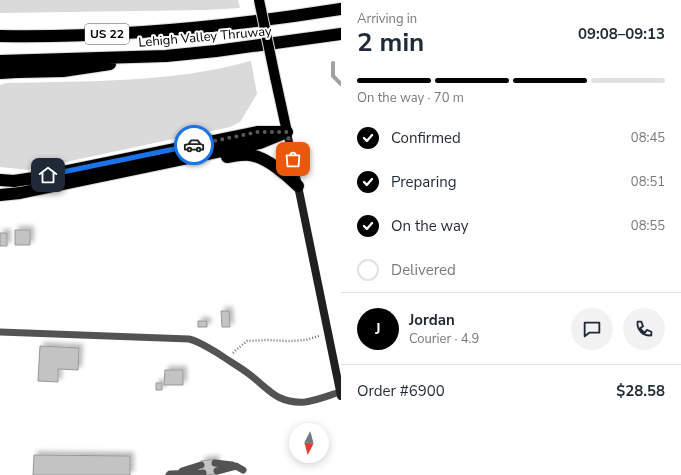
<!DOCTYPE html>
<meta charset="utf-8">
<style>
:root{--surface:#fff;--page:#f2f2f3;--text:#1f2937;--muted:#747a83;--line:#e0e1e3;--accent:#000}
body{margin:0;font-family:"Nunito Sans",sans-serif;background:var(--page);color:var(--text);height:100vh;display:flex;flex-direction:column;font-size:15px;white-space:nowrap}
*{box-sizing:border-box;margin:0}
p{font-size:13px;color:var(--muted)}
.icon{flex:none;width:22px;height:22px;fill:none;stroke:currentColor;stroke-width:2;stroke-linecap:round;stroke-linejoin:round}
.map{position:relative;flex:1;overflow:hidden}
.side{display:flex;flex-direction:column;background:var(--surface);width:340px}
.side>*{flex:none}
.needle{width:26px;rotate:186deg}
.tools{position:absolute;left:289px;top:423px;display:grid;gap:8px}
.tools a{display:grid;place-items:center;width:40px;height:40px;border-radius:50%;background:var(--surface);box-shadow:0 2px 10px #0003;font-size:20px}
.pin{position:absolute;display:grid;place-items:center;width:34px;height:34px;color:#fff;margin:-17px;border-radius:8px;box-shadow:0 2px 6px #0006}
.courier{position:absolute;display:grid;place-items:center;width:40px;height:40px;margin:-20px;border:3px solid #1a73e8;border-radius:50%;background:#fff;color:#222;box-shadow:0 1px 5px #0007}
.overview em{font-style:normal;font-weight:700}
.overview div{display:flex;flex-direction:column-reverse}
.overview{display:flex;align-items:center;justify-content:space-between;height:68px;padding:0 16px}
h1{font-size:26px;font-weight:700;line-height:30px}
.bar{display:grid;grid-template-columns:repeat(4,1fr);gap:6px 4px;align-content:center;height:48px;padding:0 16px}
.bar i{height:5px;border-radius:3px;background:var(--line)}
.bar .active{background:var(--accent)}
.bar p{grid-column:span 4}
.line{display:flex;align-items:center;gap:10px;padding:0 16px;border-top:1px solid var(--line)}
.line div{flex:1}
.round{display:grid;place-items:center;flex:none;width:42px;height:42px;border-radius:21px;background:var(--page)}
ol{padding:0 16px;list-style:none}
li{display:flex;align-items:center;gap:12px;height:44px}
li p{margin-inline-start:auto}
li .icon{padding:4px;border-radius:50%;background:var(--accent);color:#fff;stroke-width:4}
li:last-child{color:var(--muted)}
li i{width:22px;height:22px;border:2px solid var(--line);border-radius:50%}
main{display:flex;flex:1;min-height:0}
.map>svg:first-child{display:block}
</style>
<main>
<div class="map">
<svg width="341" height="475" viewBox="0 0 341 475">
<defs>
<filter id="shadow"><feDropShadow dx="3.5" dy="-3.5" stdDeviation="2" flood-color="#0004"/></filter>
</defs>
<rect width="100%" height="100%" fill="#fff"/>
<path fill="#dadada" d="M 0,0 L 238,0 L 240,8 L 207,10 L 0,13 Z
M 251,61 L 257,94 L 240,122 L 230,127 L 28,170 L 0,167 L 0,85 L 6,83 C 88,81 172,83 251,61 Z"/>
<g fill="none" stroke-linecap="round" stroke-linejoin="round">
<path stroke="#a1a1a1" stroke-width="4" d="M 333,63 L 333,76 L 341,84"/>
</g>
<path fill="#c3c3c3" stroke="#979797" filter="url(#shadow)" d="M 15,230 L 30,230 L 30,245 L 15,245 Z
M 0,233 L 7,233 L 7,246 L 0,246 Z
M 221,311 L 229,311 L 230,327 L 222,327 Z
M 198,321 L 207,321 L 207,327 L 198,327 Z
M 40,346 L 79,348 L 78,370 L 58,369 L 58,382 L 38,381 Z
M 165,370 L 183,370 L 183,385 L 164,385 Z
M 156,383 L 162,383 L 162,390 L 156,390 Z
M 34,455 L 130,456 L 130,475 L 33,475 Z
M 215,459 L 217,474 L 203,475 L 201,461 Z"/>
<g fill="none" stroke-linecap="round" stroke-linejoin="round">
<defs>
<path id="primary" d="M 275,77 L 287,132"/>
<path id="motorway" d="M 0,36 C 114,38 228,27 341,9
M 0,61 L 166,56 L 216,51 L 341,34
M 0,73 L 17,72 L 63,71 L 110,64
M 227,157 C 234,156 243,154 250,155 C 266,157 287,175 298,186
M 0,180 L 14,181 L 34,178 L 258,132 L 282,132
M 0,195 L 20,193 L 260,143 L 287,132"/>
</defs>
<use href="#primary" stroke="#dbdbdb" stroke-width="12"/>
<use href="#motorway" stroke="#dbdbdb" stroke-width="14"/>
<path stroke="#757575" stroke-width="2.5" stroke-dasharray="1 2" stroke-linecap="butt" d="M 233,353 L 236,350 L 247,341 L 266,340 L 289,341 L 306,340 L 319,336"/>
<path stroke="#535353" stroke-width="7" d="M 0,332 L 189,339 C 199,341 210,349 219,354 C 229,361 240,367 249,374 C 269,389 277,404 305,402 C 315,401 330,395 340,392
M 215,463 L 232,465
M 182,471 L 201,465
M 217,471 L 236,466 L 243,470
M 169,475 L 170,474 L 203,473"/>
<path stroke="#202020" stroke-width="8" d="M 287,132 L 341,396"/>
<use href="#primary" stroke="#000" stroke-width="10"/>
<use href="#motorway" stroke="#000" stroke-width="12"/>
<defs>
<path id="primary-bridge" d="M 259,0 L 275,77"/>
</defs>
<use href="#primary-bridge" stroke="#dbdbdb" stroke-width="12" stroke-linecap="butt"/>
<use href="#primary-bridge" stroke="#000" stroke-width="10"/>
</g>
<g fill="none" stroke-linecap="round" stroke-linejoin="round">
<path stroke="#595959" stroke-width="4" stroke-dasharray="0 7.2" d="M 194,145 L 258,132 L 287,132 L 293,159"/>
<path stroke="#1a73e8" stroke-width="5" d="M 48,175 L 194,145"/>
</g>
<g text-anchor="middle" stroke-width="4" stroke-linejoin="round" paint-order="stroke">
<rect fill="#fff" stroke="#4c4c4c" stroke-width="1" x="85" y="24" width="44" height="20" rx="3"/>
<g font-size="12" font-weight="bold" fill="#000">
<text x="107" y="38">US 22</text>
</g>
<g font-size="13" fill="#000" stroke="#fff">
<text transform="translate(205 36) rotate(-5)" y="5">Lehigh Valley Thruway</text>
</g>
</g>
</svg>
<div class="tools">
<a><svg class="needle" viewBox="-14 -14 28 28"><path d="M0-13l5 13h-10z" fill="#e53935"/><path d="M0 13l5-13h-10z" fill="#747a83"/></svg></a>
</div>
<div class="pin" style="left:293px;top:159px;background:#ea580c"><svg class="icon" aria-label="bag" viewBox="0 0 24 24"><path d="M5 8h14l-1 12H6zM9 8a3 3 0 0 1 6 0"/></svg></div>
<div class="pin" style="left:48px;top:175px;background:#1f2937"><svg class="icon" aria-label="home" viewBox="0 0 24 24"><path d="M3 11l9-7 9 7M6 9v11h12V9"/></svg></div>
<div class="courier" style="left:194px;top:145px"><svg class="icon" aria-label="car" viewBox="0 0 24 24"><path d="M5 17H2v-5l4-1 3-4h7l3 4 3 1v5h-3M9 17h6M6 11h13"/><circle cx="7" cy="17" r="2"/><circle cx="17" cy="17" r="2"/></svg></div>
</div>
<section class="side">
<div class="overview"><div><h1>2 min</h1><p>Arriving in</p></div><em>09:08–09:13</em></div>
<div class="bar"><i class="active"></i><i class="active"></i><i class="active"></i><i></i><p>On the way · 70 m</p></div>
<ol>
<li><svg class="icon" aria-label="check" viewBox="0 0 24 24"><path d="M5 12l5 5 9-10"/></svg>Confirmed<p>08:45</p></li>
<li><svg class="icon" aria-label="check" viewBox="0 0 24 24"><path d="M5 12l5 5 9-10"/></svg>Preparing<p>08:51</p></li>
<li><svg class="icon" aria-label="check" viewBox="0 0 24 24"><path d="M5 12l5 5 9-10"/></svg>On the way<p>08:55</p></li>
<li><i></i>Delivered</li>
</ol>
<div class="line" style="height:72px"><b class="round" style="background:var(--accent);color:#fff">J</b><div><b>Jordan</b><p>Courier · 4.9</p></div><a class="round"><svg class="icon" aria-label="chat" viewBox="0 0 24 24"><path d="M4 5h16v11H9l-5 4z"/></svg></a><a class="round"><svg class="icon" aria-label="phone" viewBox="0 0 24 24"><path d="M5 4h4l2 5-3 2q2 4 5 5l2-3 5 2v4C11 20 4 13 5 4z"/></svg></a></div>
<div class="line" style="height:52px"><div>Order #6900</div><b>$28.58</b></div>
</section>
</main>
